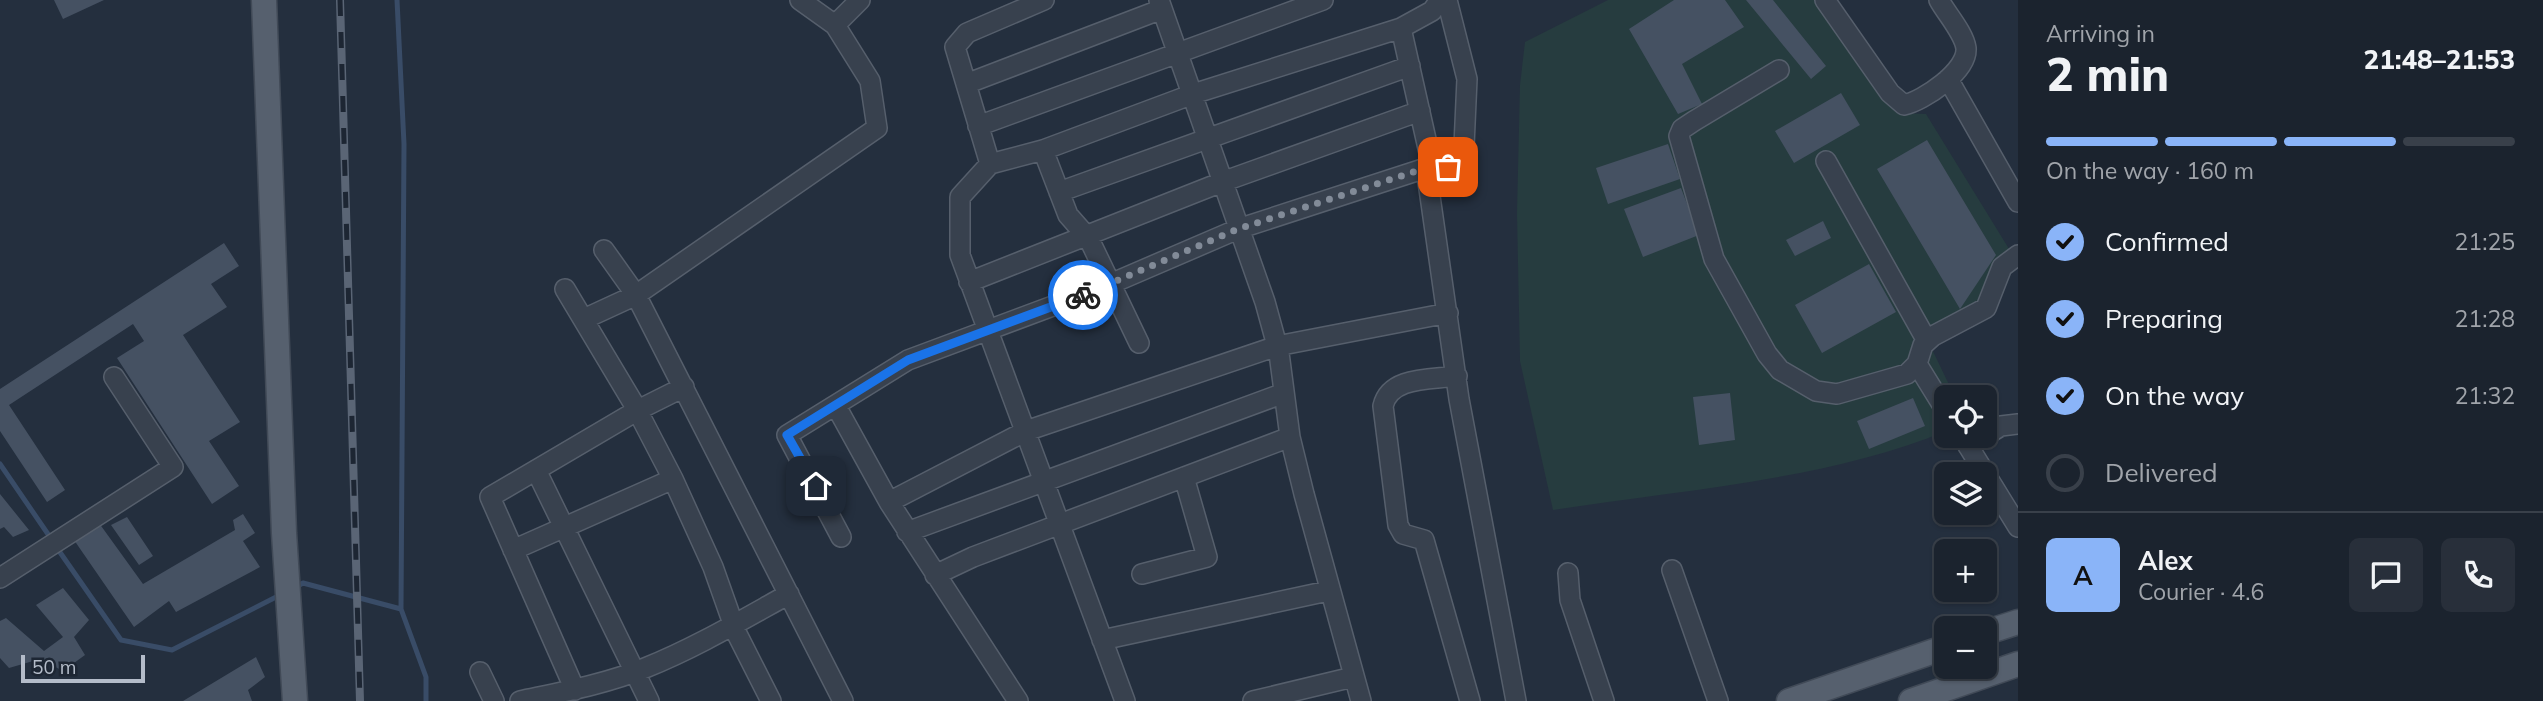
<!DOCTYPE html>
<meta charset="utf-8">
<style>
:root{--surface:#1b232e;--page:#282f3a;--text:#f1f3f6;--muted:#a0a4aa;--line:#39404a;--accent:#8ab4f8}
body{margin:0;font-family:Mulish,sans-serif;background:var(--page);color:var(--text);height:100vh;display:flex;flex-direction:column;font-size:26px;white-space:nowrap}
*{box-sizing:border-box;margin:0}
p{font-size:23px;color:var(--muted)}
.icon{flex:none;width:38px;height:38px;fill:none;stroke:currentColor;stroke-width:2;stroke-linecap:round;stroke-linejoin:round}
.map{position:relative;flex:1;overflow:hidden}
.details{display:flex;flex-direction:column;background:var(--surface);width:525px}
.details>*{flex:none}
.controls{position:absolute;left:1934px;top:385px;display:grid;gap:14px}
.controls a{display:grid;place-items:center;width:63px;height:63px;border-radius:10px;background:var(--surface);box-shadow:0 2px 5px #0004,0 0 0 2px var(--line);font-size:35px}
.scale{position:absolute;left:21px;bottom:18px;width:124px;box-sizing:border-box;padding-left:7px;border:4px solid #b4bcc9;border-top:0;font-size:19px;line-height:24px;white-space:nowrap;color:#b4bcc9;-webkit-text-stroke:5px #1d2633;paint-order:stroke}
.pin{position:absolute;display:grid;place-items:center;width:60px;height:60px;color:#fff;margin:-30px;border-radius:14px;box-shadow:0 4px 10px #0006}
.courier{position:absolute;display:grid;place-items:center;width:70px;height:70px;margin:-35px;border:5px solid #1a73e8;border-radius:50%;background:#fff;color:#222;box-shadow:0 2px 9px #0007}
.summary em{font-style:normal;font-weight:800}
.summary div{display:flex;flex-direction:column-reverse}
.summary{display:flex;align-items:center;justify-content:space-between;height:119px;padding:0 28px}
h1{font-size:46px;font-weight:800;line-height:52px}
.bar{display:grid;grid-template-columns:repeat(4,1fr);gap:10px 7px;align-content:center;height:84px;padding:0 28px}
.bar i{height:9px;border-radius:5px;background:var(--line)}
.bar .selected{background:var(--accent)}
.bar p{grid-column:span 4}
.line{display:flex;align-items:center;gap:18px;padding:0 28px;border-top:2px solid var(--line)}
.line div{flex:1}
.round{display:grid;place-items:center;flex:none;width:74px;height:74px;border-radius:10px;background:var(--page)}
ol{padding:0 28px;list-style:none}
li{display:flex;align-items:center;gap:21px;height:77px}
li p{margin-inline-start:auto}
li .icon{padding:7px;border-radius:50%;background:var(--accent);color:#111;stroke-width:4}
li:last-child{color:var(--muted)}
li i{width:38px;height:38px;border:4px solid var(--line);border-radius:50%}
main{display:flex;flex:1;min-height:0}
.map>svg:first-child{display:block}
</style>
<main>
<div class="map">
<svg width="2018" height="701" viewBox="0 0 2018 701">
<rect width="100%" height="100%" fill="#242f3e"/>
<path fill="#263c3f" d="M 1608,0 L 1815,0 L 1898,113 L 1926,114 L 2014,257 L 1979,312 L 1928,341 L 1955,397 L 1946,397 L 1946,431 C 1828,480 1680,490 1553,510 L 1520,361 L 1517,213 L 1520,85 L 1525,42 Z"/>
<g fill="none" stroke-linecap="round" stroke-linejoin="round">
<path stroke="#394c67" stroke-width="5" d="M 397,0 L 404,144 L 401,609 L 426,677 L 426,701
M 0,464 L 52,540
M 57,548 L 121,640 L 172,650 L 282,594
M 294,588 L 303,583 L 401,609"/>
</g>
<path fill="#455162" d="M 54,0 L 104,0 L 63,19 Z
M 1674,0 L 1725,0 L 1744,27 L 1682,64 L 1702,104 L 1678,114 L 1629,29 Z
M 1746,0 L 1773,0 L 1826,66 L 1811,79 Z
M 1841,93 L 1860,125 L 1794,163 L 1775,131 Z
M 1927,140 L 1996,255 L 1960,309 L 1877,169 Z
M 1668,144 L 1680,179 L 1608,204 L 1596,168 Z
M 1681,188 L 1699,235 L 1643,257 L 1624,209 Z
M 1823,221 L 1831,238 L 1795,256 L 1786,240 Z
M 224,243 L 239,266 L 211,284 L 227,307 L 183,335 L 240,422 L 209,441 L 239,486 L 212,504 L 117,358 L 144,341 L 133,324 L 9,405 L 65,490 L 47,502 L 0,431 L 0,389 Z
M 1869,264 L 1896,312 L 1822,353 L 1795,305 Z
M 1730,393 L 1735,440 L 1699,445 L 1693,397 Z
M 1913,398 L 1925,426 L 1869,449 L 1857,421 Z
M 0,494 L 29,530 L 13,537 L 4,527 L 0,529 Z
M 243,514 L 255,533 L 243,541 L 260,567 L 176,612 L 169,601 L 134,627 L 74,540 L 99,523 L 143,584 L 235,530 L 233,520 Z
M 127,517 L 153,556 L 139,565 L 111,525 Z
M 63,588 L 89,620 L 74,637 L 85,655 L 63,671 L 40,659 L 9,668 L 0,658 L 0,621 L 6,618 L 44,651 L 63,637 L 36,605 Z
M 256,657 L 265,677 L 248,690 L 252,701 L 183,701 Z"/>
<g fill="none" stroke-linecap="round" stroke-linejoin="round">
<defs>
<path id="minor" d="M 1044,0 L 967,33 L 955,47 L 990,164 L 960,197 L 960,255 L 1125,701
M 1159,0 L 1265,302 L 1279,353 L 1290,437 L 1304,494 L 1361,701
M 1440,0 L 1432,11 L 1401,28 L 1432,166 L 1428,182 L 1459,399 L 1516,701
M 1825,0 L 1890,93 L 1904,105 C 1923,101 1968,71 1966,48 C 1964,33 1946,13 1939,0
M 835,25 L 860,0
M 1779,70 L 1694,121 L 1682,129 L 1679,136 L 1714,259 L 1767,354 L 1780,370 L 1816,391 L 1837,394 L 1907,374 L 1917,364 L 1923,345 L 1933,336 L 1986,308 L 2002,267 L 2018,255
M 1948,79 L 2018,202
M 966,84 L 1162,9
M 978,126 L 1323,0
M 1043,150 L 1068,215 L 1089,239 L 1139,343
M 1826,161 L 1927,341
M 990,164 L 1043,150 L 1193,94 L 1401,28
M 1059,192 L 1410,66
M 604,250 L 636,295 L 843,701
M 969,282 L 1222,182 L 1420,111
M 565,289 L 635,406 L 673,479 L 713,567 L 736,632 L 771,701
M 584,319 L 636,295 L 877,128 L 870,81 L 835,25 L 800,0
M 1917,364 L 1946,411
M 1457,376 C 1431,380 1390,376 1383,406 L 1398,525 L 1403,534 L 1424,540 L 1470,701
M 836,406 L 889,502 L 1018,701
M 1962,436 L 2018,527
M 1968,446 L 2001,426 L 2018,424
M 536,470 L 649,701
M 889,502 L 1026,431 L 1277,346 L 1448,313
M 907,532 L 1284,393
M 841,537 L 787,435 L 908,360 L 1101,288 L 1238,229 L 1432,166 L 1463,168 L 1467,79 L 1447,0
M 513,550 L 673,479
M 1672,570 L 1718,701
M 1568,573 L 1570,600 L 1604,701
M 1142,574 L 1207,557 L 1184,477
M 935,575 L 973,557 L 1290,437
M 0,578 L 173,467 L 114,377
M 1102,640 L 1328,591
M 480,672 L 494,701
M 575,690 L 490,497 L 638,410 L 684,387
M 520,701 C 562,692 606,684 645,668 C 695,648 742,620 789,594
M 1253,701 L 1353,677"/>
<path id="major" d="M 264,0 L 284,533 L 295,701
M 1984,633 L 2018,622
M 1789,701 L 1946,647
M 1911,701 L 2018,664"/>
</defs>
<use href="#minor" stroke="#565f6c" stroke-width="22"/>
<use href="#major" stroke="#414a57" stroke-width="27"/>
<use href="#minor" stroke="#38414e" stroke-width="19"/>
<use href="#major" stroke="#56606e" stroke-width="24"/>
<defs>
<path id="rail" d="M 340,0 L 360,701"/>
</defs>
<use href="#rail" stroke="#5a6575" stroke-width="8"/>
<use href="#rail" stroke="#1d2633" stroke-width="5" stroke-dasharray="16" stroke-linecap="butt"/>
</g>
<g fill="none" stroke-linecap="round" stroke-linejoin="round">
<path stroke="#828b98" stroke-width="7" stroke-dasharray="0 12.6" d="M 1083,295 L 1238,229 L 1432,166 L 1448,167"/>
<path stroke="#1a73e8" stroke-width="9" d="M 816,486 L 787,435 L 908,360 L 1083,295"/>
</g>
</svg>
<div class="controls">
<a><svg class="icon" aria-label="locate" viewBox="0 0 24 24"><circle cx="12" cy="12" r="6"/><path d="M12 2v4M12 18v4M2 12h4M18 12h4"/></svg></a>
<a><svg class="icon" aria-label="layers" viewBox="0 0 24 24"><path d="M12 4l9 5-9 5-9-5zM3 14l9 5 9-5"/></svg></a>
<a>+</a>
<a>−</a>
</div>
<div class="scale">50 m</div>
<div class="pin" style="left:1448px;top:167px;background:#ea580c"><svg class="icon" aria-label="bag" viewBox="0 0 24 24"><path d="M5 8h14l-1 12H6zM9 8a3 3 0 0 1 6 0"/></svg></div>
<div class="pin" style="left:816px;top:486px;background:#1f2937"><svg class="icon" aria-label="home" viewBox="0 0 24 24"><path d="M3 11l9-7 9 7M6 9v11h12V9"/></svg></div>
<div class="courier" style="left:1083px;top:295px"><svg class="icon" aria-label="bike" viewBox="0 0 24 24"><circle cx="6" cy="16" r="4"/><circle cx="18" cy="16" r="4"/><path d="M6 16l4-8h5l3 8M10 8l3 8H6M13 5h3"/></svg></div>
</div>
<section class="details">
<div class="summary"><div><h1>2 min</h1><p>Arriving in</p></div><em>21:48–21:53</em></div>
<div class="bar"><i class="selected"></i><i class="selected"></i><i class="selected"></i><i></i><p>On the way · 160 m</p></div>
<ol>
<li><svg class="icon" aria-label="check" viewBox="0 0 24 24"><path d="M5 12l5 5 9-10"/></svg>Confirmed<p>21:25</p></li>
<li><svg class="icon" aria-label="check" viewBox="0 0 24 24"><path d="M5 12l5 5 9-10"/></svg>Preparing<p>21:28</p></li>
<li><svg class="icon" aria-label="check" viewBox="0 0 24 24"><path d="M5 12l5 5 9-10"/></svg>On the way<p>21:32</p></li>
<li><i></i>Delivered</li>
</ol>
<div class="line" style="height:126px"><b class="round" style="background:var(--accent);color:#111">A</b><div><b>Alex</b><p>Courier · 4.6</p></div><a class="round"><svg class="icon" aria-label="chat" viewBox="0 0 24 24"><path d="M4 5h16v11H9l-5 4z"/></svg></a><a class="round"><svg class="icon" aria-label="phone" viewBox="0 0 24 24"><path d="M5 4h4l2 5-3 2q2 4 5 5l2-3 5 2v4C11 20 4 13 5 4z"/></svg></a></div>
</section>
</main>
